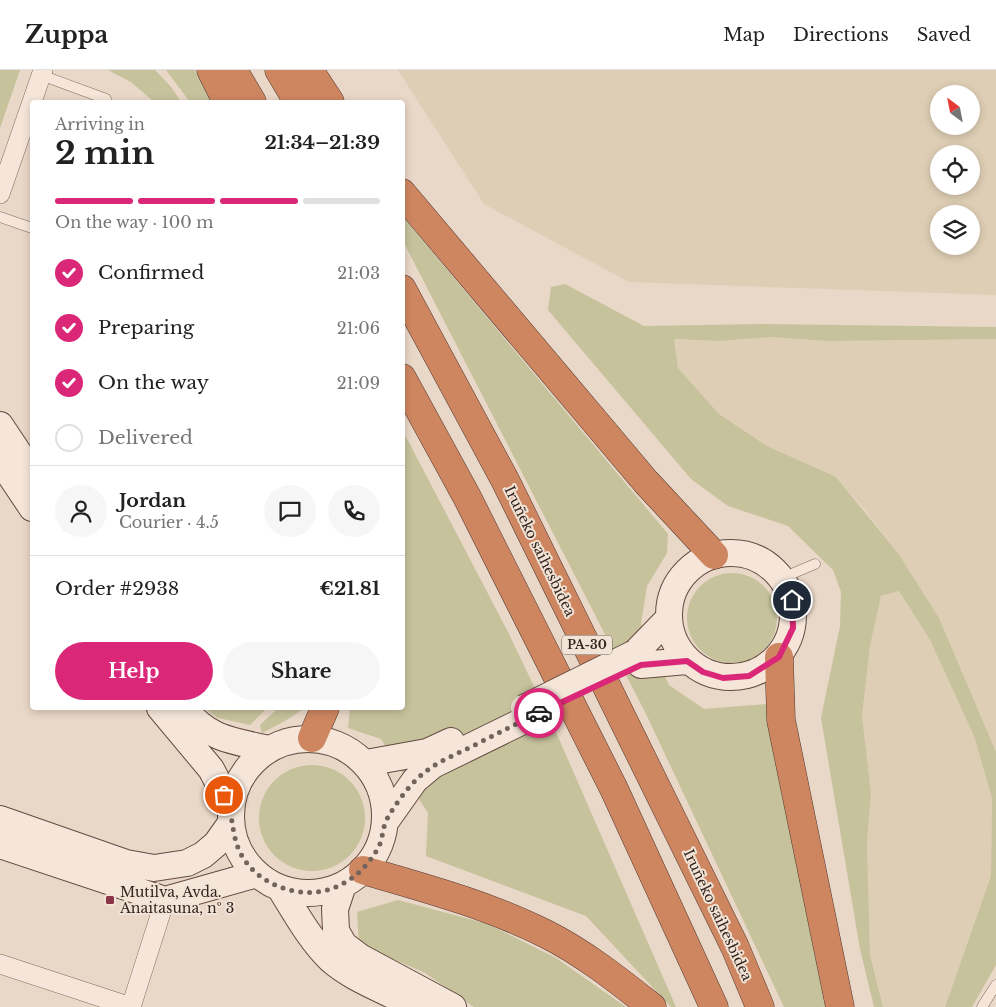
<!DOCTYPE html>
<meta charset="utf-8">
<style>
:root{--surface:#fff;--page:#f6f6f6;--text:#222;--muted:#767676;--line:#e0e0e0;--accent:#db2777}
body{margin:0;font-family:"Libre Baskerville",serif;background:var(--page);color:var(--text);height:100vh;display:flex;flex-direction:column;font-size:19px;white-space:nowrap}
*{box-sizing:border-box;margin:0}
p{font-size:16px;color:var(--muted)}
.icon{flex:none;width:28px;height:28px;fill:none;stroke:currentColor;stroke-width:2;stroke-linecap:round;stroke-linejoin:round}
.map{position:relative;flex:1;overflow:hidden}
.side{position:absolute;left:30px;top:30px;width:375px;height:610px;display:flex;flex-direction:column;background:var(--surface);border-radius:5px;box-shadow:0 2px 8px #0003}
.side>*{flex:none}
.needle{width:32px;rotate:328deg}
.fabs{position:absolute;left:930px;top:15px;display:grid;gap:10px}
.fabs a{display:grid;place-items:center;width:50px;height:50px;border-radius:50%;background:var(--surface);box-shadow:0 2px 8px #0003;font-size:25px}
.pin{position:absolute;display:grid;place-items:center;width:42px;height:42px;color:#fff;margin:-21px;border:2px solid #fff;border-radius:50%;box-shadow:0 1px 5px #0007}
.courier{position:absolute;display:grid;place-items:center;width:50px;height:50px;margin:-25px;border:4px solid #db2777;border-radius:50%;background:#fff;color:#222;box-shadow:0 1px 6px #0007}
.summary em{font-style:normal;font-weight:700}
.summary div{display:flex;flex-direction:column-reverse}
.summary{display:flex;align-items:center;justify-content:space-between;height:85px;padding:0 25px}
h1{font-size:32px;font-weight:700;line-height:38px}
.bar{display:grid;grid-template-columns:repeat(4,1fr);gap:8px 5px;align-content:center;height:60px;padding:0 25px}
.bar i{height:6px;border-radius:4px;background:var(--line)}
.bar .active{background:var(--accent)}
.bar p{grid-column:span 4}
.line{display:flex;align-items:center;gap:12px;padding:0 25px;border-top:1px solid var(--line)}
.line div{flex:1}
.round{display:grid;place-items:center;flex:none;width:52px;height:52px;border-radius:26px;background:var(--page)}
ol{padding:0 25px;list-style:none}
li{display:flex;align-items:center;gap:15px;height:55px}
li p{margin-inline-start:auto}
li .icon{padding:5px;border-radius:50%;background:var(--accent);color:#fff;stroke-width:4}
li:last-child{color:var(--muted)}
li i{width:28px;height:28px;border:2px solid var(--line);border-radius:50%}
.action{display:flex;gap:10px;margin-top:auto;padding:10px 25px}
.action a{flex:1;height:58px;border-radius:30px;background:var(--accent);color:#fff;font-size:20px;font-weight:700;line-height:58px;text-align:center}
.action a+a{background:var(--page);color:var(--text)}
header{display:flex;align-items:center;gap:30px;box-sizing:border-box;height:70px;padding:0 25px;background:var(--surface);border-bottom:1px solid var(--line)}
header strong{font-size:24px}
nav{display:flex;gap:28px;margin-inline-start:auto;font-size:18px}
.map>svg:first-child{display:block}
</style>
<header>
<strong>Zuppa</strong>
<nav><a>Map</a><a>Directions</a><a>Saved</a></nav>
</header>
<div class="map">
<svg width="996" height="937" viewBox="0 0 996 937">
<rect width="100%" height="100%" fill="#e9d7c7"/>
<path fill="#deceb5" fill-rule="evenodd" d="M 398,0 L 996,0 L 996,225 L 629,212 L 484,134 ZM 939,24 L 971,24 L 971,56 L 939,56 ZM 939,84 L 971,84 L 971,116 L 939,116 ZM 939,144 L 971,144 L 971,176 L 939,176 Z
M 770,267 L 828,271 L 996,269 L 996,682 L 939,548 L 898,483 L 864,439 L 836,407 L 767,376 L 719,344 L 678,298 L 674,269 L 719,271 Z
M 899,521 L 930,570 L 974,666 L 992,728 L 991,806 L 945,937 L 883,937 L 870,885 L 867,773 L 871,723 L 862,646 L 870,576 L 881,526 Z"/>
<path fill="#c6c29c" d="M 0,0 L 20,0 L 0,58 Z
M 108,0 L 155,0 L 172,18 L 181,32 L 154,32 L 131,12 Z
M 166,0 L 195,0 L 213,32 L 190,32 Z
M 402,146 L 668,464 L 667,483 L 647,516 L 641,554 L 669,615 L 704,639 L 766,634 L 828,937 L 784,937 L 646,644 L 403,171 Z
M 565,214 L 644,256 L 761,254 L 996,257 L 996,269 L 828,271 L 770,267 L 719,271 L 674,269 L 678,298 L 719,344 L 767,376 L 836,407 L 898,483 L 939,548 L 996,682 L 996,895 L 972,937 L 945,937 L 991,806 L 992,728 L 974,666 L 930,570 L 899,521 L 881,526 L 870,576 L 862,646 L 871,723 L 867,773 L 870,885 L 883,937 L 874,937 L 860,879 L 821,648 L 840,556 L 841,522 L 833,500 L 788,456 L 728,436 L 691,409 L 548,240 L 551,217 Z
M 403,361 L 508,562 L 559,669 L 676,937 L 671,937 L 586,846 L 426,786 L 428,743 L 381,669 L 348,658 L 350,638 L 402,638 Z
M687 548a45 45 0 1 1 90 0a45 45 0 1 1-90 0Z
M 204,638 L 267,638 L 250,655 L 218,648 Z
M 278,638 L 305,638 L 285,651 L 262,663 L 260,655 Z
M259 748a53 53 0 1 1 106 0a53 53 0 1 1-106 0Z
M 398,830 L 488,854 L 556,888 L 626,937 L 474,937 L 425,903 L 359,874 L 357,842 Z"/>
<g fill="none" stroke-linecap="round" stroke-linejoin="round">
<defs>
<path id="lane" d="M 41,5 L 106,29
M 0,147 L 32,158
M 782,508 L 815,494
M 982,937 L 996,915"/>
<path id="street" d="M 0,124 L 43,0
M 0,894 L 131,937
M 131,937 L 165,830"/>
<path id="secondary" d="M 0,355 L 32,403
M 0,390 L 32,438
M669 545a62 62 0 1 1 124 0a62 62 0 1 1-124 0Z
M 635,583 L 668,549
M 641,595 L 687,591
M 160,638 L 211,699 L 231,737
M 183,638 C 211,670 229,670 269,679
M231 746a77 77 0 1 1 154 0a77 77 0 1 1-154 0Z
M 366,693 L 427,682 L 451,671
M 0,749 L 126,793 L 154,798 L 187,793 L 203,785 L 216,774 L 231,753
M 386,751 L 415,710 L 433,695 L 529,648
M 0,775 L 165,830 L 257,804
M 343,815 L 335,839 L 336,861 L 344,875 L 360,887 L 453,937
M 280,818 C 295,842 310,870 331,890 C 355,911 388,921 415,937"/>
<path id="highway" d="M 211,0 L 227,32
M 233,0 L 252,32
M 279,0 L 298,32
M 309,0 L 330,32
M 402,123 L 646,412 L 714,485
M 402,219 L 505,410 L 735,877 L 760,937
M 402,308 L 467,427 L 614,719 L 714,937
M 779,587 L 781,650 L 840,937
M 312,668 L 325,638
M 363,800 C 425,818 488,835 546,864 C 584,883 619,911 652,937"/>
</defs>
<use href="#lane" stroke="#83695e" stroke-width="11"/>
<use href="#street" stroke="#83695e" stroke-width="20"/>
<use href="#secondary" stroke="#644b41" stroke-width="28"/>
<use href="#highway" stroke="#513932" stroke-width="29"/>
<use href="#lane" stroke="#f5e6d9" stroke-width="10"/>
<use href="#street" stroke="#f5e6d9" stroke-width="19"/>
<use href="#secondary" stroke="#f5e6d9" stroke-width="26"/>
<use href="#highway" stroke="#ce8661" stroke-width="28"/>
<defs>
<path id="secondary-bridge" d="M 524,638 L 635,583"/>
</defs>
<use href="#secondary-bridge" stroke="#644b41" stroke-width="28" stroke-linecap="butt"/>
<use href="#secondary-bridge" stroke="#f5e6d9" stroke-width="26"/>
</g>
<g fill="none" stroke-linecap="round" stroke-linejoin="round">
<path stroke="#73635a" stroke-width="5" stroke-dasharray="0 9" d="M 224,725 C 235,745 230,769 244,789 C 255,806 274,817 294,821 C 329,828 361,809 378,778 C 383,770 382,758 387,749 C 394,736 406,720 416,710 C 432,694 452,686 471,677 C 494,665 516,654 539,643"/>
<path stroke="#db2777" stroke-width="6" d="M 539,643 L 641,595 L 687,591 L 703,602 L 723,608 L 749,606 L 779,587 L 793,558 L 792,530"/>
</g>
<rect fill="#8b3549" stroke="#f1e3d5" stroke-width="2" x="105" y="825" width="10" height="10" rx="2.5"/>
<g text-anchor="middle" stroke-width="4" stroke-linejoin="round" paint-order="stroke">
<rect fill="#f1e3d5" stroke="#6d5e56" stroke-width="1" x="562" y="565.5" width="50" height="19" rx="4"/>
<g font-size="12" font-weight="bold" fill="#342520">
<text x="587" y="579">PA-30</text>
</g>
<g font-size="14" fill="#342520" stroke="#f1e3d5">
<text transform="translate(540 481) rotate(64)" y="5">Iruñeko saihesbidea</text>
<text transform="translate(718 845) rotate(65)" y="5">Iruñeko saihesbidea</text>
</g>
<g font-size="14" fill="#342520" stroke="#f1e3d5" text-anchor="start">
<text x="120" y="827">Mutilva, Avda.<tspan x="120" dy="16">Anaitasuna, nº 3</tspan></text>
</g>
</g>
</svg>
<div class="fabs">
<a><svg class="needle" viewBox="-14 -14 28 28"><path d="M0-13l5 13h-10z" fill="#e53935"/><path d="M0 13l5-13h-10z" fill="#767676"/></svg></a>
<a><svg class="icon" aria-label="locate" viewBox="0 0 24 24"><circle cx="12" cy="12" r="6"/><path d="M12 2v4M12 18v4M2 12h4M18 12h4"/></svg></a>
<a><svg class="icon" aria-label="layers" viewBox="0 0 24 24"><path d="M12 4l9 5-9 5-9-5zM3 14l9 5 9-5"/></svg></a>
</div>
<div class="pin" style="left:224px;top:725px;background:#ea580c"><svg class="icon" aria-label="bag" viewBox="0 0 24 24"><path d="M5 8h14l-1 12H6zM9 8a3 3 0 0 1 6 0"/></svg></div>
<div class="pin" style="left:792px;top:530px;background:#1f2937"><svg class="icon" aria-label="home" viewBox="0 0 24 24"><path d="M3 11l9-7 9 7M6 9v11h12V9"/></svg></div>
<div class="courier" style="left:539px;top:643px"><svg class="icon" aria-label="car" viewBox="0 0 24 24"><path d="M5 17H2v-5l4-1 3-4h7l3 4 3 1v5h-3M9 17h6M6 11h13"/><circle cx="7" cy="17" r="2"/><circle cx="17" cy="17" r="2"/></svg></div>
<section class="side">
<div class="summary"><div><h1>2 min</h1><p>Arriving in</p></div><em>21:34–21:39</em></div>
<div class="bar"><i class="active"></i><i class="active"></i><i class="active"></i><i></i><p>On the way · 100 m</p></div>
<ol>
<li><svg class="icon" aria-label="check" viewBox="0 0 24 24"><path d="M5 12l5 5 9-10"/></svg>Confirmed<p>21:03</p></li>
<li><svg class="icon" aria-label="check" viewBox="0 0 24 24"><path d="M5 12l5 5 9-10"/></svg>Preparing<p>21:06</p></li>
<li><svg class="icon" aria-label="check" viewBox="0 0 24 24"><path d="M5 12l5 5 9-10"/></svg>On the way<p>21:09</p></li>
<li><i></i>Delivered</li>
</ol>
<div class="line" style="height:90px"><a class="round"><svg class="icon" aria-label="person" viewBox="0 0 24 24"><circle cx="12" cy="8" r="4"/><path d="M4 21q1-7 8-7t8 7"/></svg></a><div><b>Jordan</b><p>Courier · 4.5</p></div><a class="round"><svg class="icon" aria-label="chat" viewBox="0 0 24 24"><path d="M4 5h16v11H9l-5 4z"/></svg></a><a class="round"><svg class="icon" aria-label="phone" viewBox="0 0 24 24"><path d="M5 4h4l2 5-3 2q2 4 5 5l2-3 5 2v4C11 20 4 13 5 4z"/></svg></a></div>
<div class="line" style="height:65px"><div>Order #2938</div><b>€21.81</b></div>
<div class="action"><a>Help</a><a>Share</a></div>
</section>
</div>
